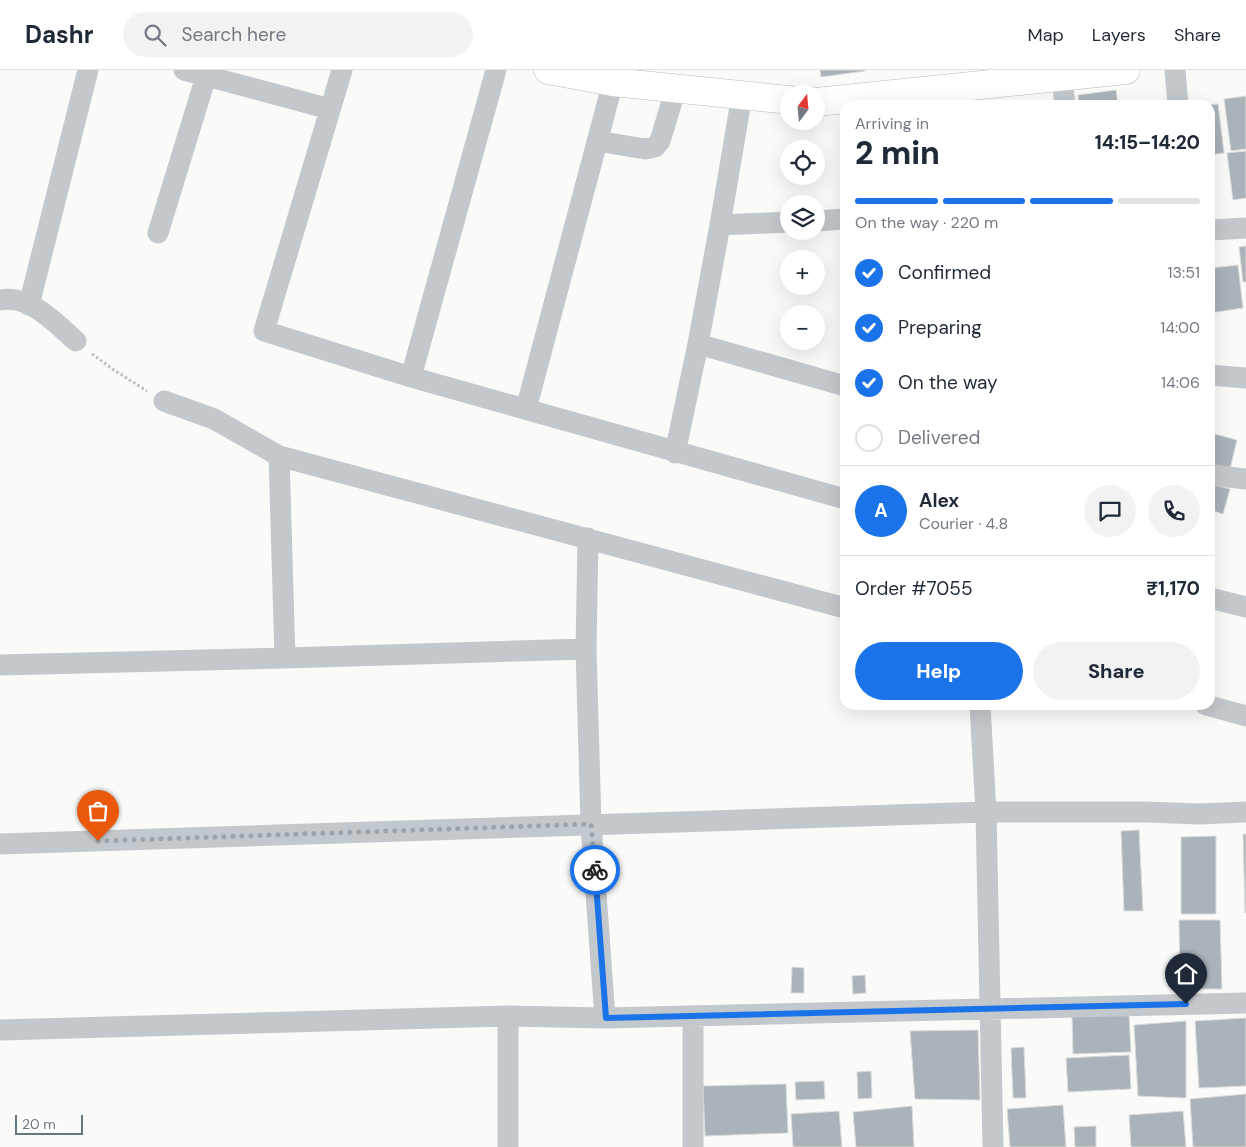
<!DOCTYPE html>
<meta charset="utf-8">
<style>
:root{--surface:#fff;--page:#f2f2f3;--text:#1f2937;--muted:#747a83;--line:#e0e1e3;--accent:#1a73e8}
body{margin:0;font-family:"DM Sans",sans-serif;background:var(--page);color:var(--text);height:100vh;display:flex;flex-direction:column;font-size:19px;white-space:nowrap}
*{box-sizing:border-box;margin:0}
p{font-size:16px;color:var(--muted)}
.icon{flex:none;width:28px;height:28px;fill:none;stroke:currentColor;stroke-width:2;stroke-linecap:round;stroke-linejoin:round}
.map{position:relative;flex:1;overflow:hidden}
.sheet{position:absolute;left:840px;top:30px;width:375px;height:610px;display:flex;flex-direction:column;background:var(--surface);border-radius:15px;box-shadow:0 5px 20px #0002}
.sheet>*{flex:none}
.needle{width:32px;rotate:16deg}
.controls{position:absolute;left:780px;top:15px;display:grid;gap:10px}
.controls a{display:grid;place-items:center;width:45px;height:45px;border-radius:50%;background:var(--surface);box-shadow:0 5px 20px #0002;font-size:25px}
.scale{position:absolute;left:15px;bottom:12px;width:68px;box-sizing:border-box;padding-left:5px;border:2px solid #657683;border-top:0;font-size:14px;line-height:18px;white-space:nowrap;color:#657683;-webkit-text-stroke:4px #fff;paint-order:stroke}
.pin{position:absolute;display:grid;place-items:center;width:42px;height:42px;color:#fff;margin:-51px -21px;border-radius:50% 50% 50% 0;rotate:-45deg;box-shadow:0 0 5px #0007}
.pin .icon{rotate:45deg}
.courier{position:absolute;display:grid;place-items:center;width:50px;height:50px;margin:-25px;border:4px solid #1a73e8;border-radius:50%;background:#fff;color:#222;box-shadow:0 1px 6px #0007}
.headline em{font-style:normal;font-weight:800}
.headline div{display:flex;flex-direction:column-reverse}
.headline{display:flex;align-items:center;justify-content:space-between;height:85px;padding:0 15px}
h1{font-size:32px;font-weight:800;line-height:38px}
.bar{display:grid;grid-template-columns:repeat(4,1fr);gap:8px 5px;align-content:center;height:60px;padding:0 15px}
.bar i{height:6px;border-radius:4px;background:var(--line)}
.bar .active{background:var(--accent)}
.bar p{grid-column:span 4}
.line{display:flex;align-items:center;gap:12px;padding:0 15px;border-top:1px solid var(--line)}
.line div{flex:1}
.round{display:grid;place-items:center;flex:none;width:52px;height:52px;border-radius:26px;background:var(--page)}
ol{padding:0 15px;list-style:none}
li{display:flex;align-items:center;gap:15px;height:55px}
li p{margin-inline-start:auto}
li .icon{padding:5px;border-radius:50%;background:var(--accent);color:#fff;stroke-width:4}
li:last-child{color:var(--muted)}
li i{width:28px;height:28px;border:2px solid var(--line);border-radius:50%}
.cta{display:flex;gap:10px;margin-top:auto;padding:10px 15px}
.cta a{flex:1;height:58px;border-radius:30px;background:var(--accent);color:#fff;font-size:20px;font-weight:800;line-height:58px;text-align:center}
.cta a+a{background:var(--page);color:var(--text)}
header{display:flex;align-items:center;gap:30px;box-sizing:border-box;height:70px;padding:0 25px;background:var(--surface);border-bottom:1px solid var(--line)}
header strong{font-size:24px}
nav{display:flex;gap:28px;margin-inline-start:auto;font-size:18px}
.search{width:350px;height:45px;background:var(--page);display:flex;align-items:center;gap:12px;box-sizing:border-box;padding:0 18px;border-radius:28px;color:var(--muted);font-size:19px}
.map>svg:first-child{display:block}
</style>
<header>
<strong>Dashr</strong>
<div class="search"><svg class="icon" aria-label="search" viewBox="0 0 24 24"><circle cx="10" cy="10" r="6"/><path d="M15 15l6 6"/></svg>Search here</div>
<nav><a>Map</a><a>Layers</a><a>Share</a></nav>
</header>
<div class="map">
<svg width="1246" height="1077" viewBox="0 0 1246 1077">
<rect width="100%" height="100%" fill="#fafaf8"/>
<path fill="#aab3b9" stroke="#dcdcda" d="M 820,0 L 865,0 L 865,1 L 821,7 Z
M 1116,20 L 1118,35 L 1079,35 L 1078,25 Z
M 1246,26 L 1246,79 L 1231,81 L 1224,29 Z
M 1218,34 L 1224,83 L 1210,85 L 1209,35 Z
M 1246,81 L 1246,128 L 1233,130 L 1227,83 Z
M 1246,176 L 1246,212 L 1243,212 L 1239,177 Z
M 1238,195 L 1243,238 L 1210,243 L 1210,198 Z
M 1211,363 L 1237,370 L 1230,399 L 1210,394 Z
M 1210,414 L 1230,419 L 1223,444 L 1210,440 Z
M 1139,760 L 1143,841 L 1124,841 L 1121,761 Z
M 1243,764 L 1246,764 L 1246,843 L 1245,843 Z
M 1216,766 L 1216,844 L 1181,844 L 1181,767 Z
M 1179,850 L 1220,850 L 1222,919 L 1180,919 Z
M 792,897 L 804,898 L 804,923 L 791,923 Z
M 865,905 L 866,923 L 853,924 L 852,906 Z
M 1129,944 L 1131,982 L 1073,984 L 1072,946 Z
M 1246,948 L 1246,1016 L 1199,1018 L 1195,951 Z
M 1186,951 L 1186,1028 L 1138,1026 L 1134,955 Z
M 978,960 L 980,1030 L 915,1029 L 910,961 Z
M 1024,977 L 1026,1028 L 1013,1028 L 1011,978 Z
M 1129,985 L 1131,1019 L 1068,1022 L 1066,988 Z
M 871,1001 L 872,1028 L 858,1029 L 857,1002 Z
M 824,1011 L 825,1029 L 796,1030 L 795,1012 Z
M 786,1014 L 788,1063 L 705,1066 L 703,1016 Z
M 1246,1024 L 1246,1077 L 1193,1077 L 1190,1029 Z
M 1063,1035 L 1066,1077 L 1010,1077 L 1007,1039 Z
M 912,1036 L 914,1077 L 856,1077 L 853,1042 Z
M 839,1041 L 842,1077 L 793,1077 L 791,1044 Z
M 1183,1041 L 1186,1077 L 1131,1077 L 1129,1045 Z
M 1096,1056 L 1096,1077 L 1075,1077 L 1074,1057 Z"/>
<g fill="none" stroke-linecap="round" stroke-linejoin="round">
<defs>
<path id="secondary" d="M 548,0 L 613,12 L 789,30
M 816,32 L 1126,0"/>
</defs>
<use href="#secondary" stroke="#b3babf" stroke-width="29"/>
<path stroke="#bbbfc2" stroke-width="3" stroke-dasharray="2.5 2.5" stroke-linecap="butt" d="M 92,284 L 114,300 L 147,321"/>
<path stroke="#c3c8cc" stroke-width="21" d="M 184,0 L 330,39
M 342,0 L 264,261 L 411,307 L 845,429
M 1061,0 L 1065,35
M 1175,0 L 1178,35
M 597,71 L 645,79 L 655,77 L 660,71 L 676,18
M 816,151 L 845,149
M 720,155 L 742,25
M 1210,160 L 1246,158
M 158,163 L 208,0
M 0,230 C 30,224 55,253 76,271
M 29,235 L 88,0
M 698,274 L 845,316
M 1210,305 L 1246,308
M 411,307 L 496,0
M 164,331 L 214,349 L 279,386 L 845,538
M 526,339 L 613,12
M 675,383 L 698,274 L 720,155 L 789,152
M 1210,405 L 1246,409
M 588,468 L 586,579 L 591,754 L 605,948
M 1210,528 L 1246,537
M 285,588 L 586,579
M 0,595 L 285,588 L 279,386
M 980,635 L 986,742 L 993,1077
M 1206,635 L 1246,646
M 0,774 L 986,742 L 1147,742 L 1199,744 L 1246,742
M 0,960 L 508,946 L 605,948 L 1246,933
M 508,1077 L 508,946
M 693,1077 L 693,946"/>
<use href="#secondary" stroke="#fff" stroke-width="28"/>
</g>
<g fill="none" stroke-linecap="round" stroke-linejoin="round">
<path stroke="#99a4ac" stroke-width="5" stroke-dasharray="0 9" d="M 98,771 L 591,754 L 595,800"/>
<path stroke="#1a73e8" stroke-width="6" d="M 595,800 L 606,948 L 1186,934"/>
</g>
</svg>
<div class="controls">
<a><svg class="needle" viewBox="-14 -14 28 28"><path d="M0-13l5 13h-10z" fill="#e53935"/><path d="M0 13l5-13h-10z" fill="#747a83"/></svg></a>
<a><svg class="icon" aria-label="locate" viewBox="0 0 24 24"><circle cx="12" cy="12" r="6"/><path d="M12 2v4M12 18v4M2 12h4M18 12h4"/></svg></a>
<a><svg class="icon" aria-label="layers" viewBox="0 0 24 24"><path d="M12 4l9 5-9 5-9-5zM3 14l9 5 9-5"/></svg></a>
<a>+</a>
<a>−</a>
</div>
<div class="scale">20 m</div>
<div class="pin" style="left:98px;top:771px;background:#ea580c"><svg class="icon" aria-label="bag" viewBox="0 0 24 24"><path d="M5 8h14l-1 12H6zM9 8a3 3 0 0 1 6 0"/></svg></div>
<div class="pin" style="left:1186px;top:934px;background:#1f2937"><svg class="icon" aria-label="home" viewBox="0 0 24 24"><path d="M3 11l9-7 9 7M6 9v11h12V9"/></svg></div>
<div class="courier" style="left:595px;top:800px"><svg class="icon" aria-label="bike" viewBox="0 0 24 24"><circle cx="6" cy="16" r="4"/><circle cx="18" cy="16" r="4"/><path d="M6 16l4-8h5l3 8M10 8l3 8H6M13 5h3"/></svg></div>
<section class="sheet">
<div class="headline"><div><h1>2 min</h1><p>Arriving in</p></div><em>14:15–14:20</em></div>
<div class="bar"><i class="active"></i><i class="active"></i><i class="active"></i><i></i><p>On the way · 220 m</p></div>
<ol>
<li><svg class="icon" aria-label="check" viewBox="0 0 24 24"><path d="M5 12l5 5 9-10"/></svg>Confirmed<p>13:51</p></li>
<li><svg class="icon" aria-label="check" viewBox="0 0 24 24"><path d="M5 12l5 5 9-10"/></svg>Preparing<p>14:00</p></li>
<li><svg class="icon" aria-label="check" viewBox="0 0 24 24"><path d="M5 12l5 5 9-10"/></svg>On the way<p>14:06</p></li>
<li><i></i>Delivered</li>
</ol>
<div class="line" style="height:90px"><b class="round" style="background:var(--accent);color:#fff">A</b><div><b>Alex</b><p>Courier · 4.8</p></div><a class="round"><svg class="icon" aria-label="chat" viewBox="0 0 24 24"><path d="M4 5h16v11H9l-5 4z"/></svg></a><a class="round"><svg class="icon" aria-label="phone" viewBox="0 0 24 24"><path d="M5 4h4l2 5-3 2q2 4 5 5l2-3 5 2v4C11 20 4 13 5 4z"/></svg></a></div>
<div class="line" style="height:65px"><div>Order #7055</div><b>₹1,170</b></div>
<div class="cta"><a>Help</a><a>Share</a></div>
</section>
</div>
